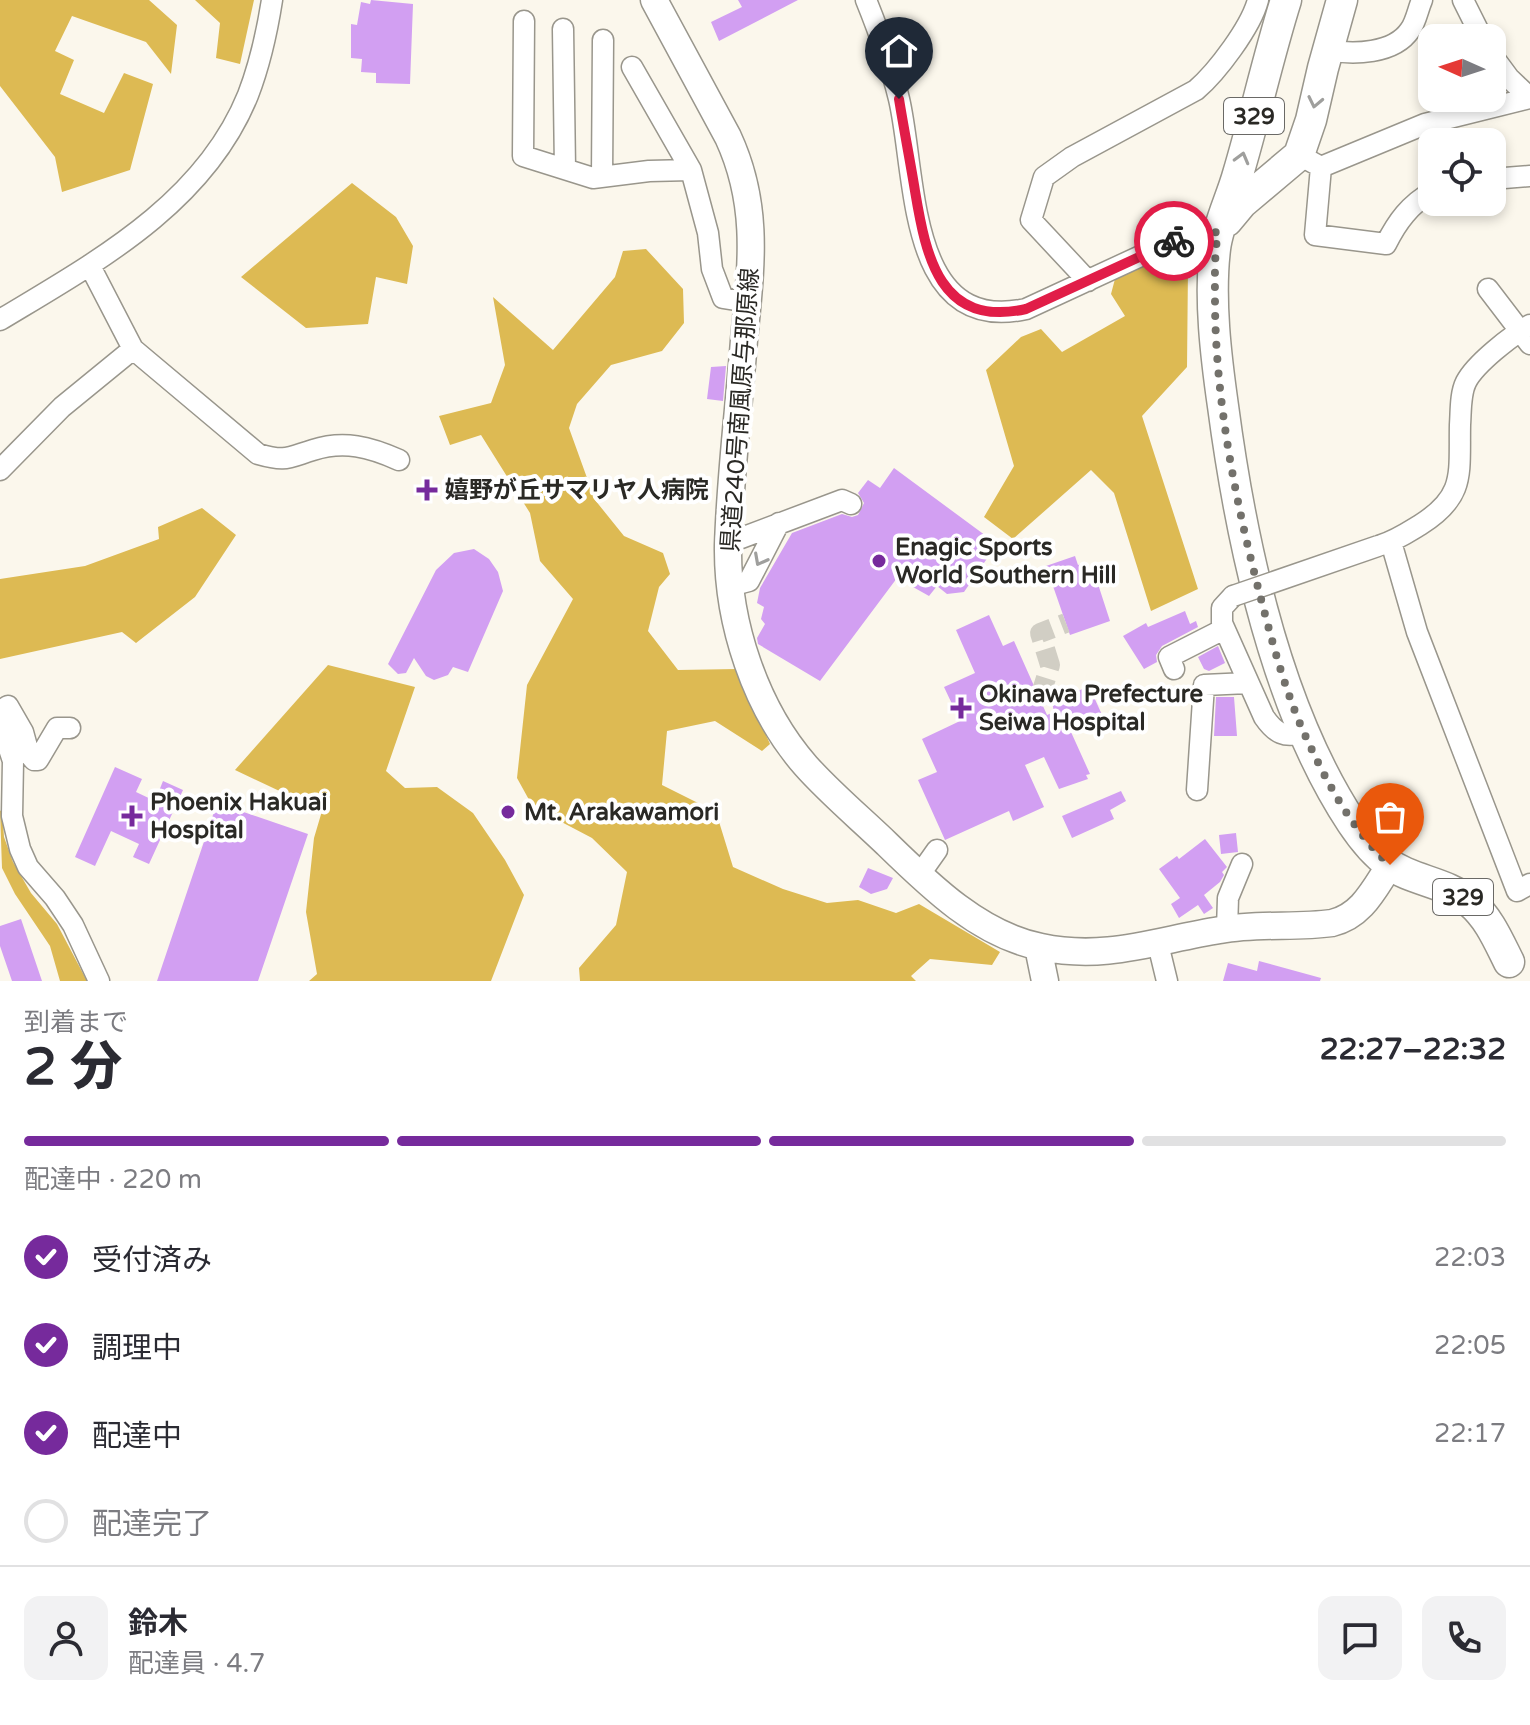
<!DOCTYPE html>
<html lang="ja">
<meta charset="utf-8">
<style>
:root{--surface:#fff;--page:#f2f2f3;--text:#2b2b33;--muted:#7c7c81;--line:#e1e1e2;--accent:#762a9c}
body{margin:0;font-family:"Varela Round","Noto Sans JP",sans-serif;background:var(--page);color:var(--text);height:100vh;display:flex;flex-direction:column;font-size:30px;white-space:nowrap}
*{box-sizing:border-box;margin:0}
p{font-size:26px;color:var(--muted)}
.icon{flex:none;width:44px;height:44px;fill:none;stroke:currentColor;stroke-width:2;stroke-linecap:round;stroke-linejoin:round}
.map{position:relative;height:981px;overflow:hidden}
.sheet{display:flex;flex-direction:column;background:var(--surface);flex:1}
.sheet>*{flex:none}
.needle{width:52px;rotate:273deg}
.fabs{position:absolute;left:1418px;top:24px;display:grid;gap:16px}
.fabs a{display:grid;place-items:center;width:88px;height:88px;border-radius:16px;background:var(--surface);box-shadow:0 4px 12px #0003;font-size:40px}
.pin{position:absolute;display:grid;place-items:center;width:68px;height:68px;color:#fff;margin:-82px -34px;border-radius:50% 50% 50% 0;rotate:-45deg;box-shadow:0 0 8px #0007}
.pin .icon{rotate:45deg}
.courier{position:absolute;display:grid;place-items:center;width:80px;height:80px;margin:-40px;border:6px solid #e11d48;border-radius:50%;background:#fff;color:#222;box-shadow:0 2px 10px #0007}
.headline em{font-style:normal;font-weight:800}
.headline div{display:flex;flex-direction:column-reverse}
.headline{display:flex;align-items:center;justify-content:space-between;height:136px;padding:0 24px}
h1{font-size:52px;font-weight:800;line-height:60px}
.bar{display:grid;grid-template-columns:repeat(4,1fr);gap:12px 8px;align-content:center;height:96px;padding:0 24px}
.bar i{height:10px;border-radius:6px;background:var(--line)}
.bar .selected{background:var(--accent)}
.bar p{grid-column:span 4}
.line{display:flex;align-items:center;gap:20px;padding:0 24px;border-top:2px solid var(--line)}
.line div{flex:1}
.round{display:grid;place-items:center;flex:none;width:84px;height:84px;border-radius:16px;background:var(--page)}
ol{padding:0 24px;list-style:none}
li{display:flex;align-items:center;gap:24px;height:88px}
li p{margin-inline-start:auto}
li .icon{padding:8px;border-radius:50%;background:var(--accent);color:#fff;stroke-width:4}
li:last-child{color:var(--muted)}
li i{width:44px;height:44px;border:4px solid var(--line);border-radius:50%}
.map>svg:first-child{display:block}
</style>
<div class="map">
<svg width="1530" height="981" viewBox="0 0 1530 981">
<rect width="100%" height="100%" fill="#fbf7ec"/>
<path fill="#ddba53" d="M 0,0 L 149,0 L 177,25 L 171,74 L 146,42 L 72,16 L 55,51 L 74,60 L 60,94 L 104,113 L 124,73 L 153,84 L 130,170 L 62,192 L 55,157 L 0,86 Z
M 195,0 L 254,0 L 240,64 L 216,58 L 220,23 Z
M 352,183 L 396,217 L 413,246 L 407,284 L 376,277 L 368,324 L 306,328 L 241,277 Z
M 646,249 L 683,289 L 684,323 L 662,351 L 611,365 L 577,404 L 569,428 L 595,500 L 624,536 L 663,553 L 670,574 L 659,587 L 648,631 L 678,670 L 737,669 L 770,744 L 762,751 L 715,721 L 667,731 L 662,785 L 716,812 L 733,867 L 783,889 L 827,903 L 858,900 L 896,913 L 919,904 L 1000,952 L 992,965 L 930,959 L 911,976 L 916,981 L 580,981 L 579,968 L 616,925 L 627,872 L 592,838 L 533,807 L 517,778 L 527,685 L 573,599 L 540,561 L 530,513 L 481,435 L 450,445 L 439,416 L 491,403 L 505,365 L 493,297 L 553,350 L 615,277 L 623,251 Z
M 1173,254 L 1188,267 L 1187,367 L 1142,416 L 1198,589 L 1151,611 L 1114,493 L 1091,470 L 1013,539 L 984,517 L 1014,466 L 986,370 L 1021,337 L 1041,329 L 1062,352 L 1125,316 L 1111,294 L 1115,279 L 1153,259 Z
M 202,508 L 236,535 L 195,597 L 136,643 L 122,632 L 0,659 L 0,579 L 85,566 L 159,539 L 158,527 Z
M 328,665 L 415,687 L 386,771 L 405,788 L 437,787 L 473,813 L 505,860 L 524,895 L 491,981 L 309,981 L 317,974 L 306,912 L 314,838 L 322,811 L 235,770 Z
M 2,810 L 4,837 L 13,862 L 31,893 L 57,924 L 87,981 L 60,981 L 50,946 L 15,894 L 2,868 L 0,811 Z"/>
<path fill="#d29ff2" d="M 371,0 L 413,4 L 410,84 L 376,83 L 376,73 L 361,72 L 362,59 L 351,58 L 351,24 L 357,25 L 361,2 L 370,4 Z
M 738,0 L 798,0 L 719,41 L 711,22 L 742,7 Z
M 726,366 L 723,401 L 707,399 L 711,367 Z
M 894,468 L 997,544 L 964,592 L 947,594 L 937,586 L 929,596 L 897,578 L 820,681 L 758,644 L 757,638 L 765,624 L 761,619 L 764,607 L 757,603 L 760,588 L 792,533 L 842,514 L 852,517 L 858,515 L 864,503 L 858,493 L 868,480 L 880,488 Z
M 474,549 L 489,559 L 498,572 L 503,591 L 468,672 L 453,667 L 448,675 L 434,680 L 426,676 L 414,658 L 406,673 L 398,674 L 388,664 L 436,570 L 454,553 Z
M 1075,556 L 1078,565 L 1081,564 L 1088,584 L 1097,581 L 1110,621 L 1070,635 L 1046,566 Z
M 1185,611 L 1190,624 L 1196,621 L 1198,627 L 1162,646 L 1156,655 L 1157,662 L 1144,669 L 1123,636 L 1146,623 L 1148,627 Z
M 989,615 L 1003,646 L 1014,641 L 1047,715 L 1054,712 L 1050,692 L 1064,686 L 1069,695 L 1089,686 L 1103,717 L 1071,732 L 1090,774 L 1086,775 L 1088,779 L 1059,789 L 1044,757 L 1025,765 L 1044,807 L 1013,821 L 1009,811 L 945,840 L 918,780 L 937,772 L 922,739 L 960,721 L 944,687 L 975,673 L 956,630 Z
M 1218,646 L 1225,663 L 1209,671 L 1204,669 L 1198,657 Z
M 1216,697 L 1234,697 L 1237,736 L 1214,736 Z
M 115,767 L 142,779 L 136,792 L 155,801 L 163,781 L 183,790 L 149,864 L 133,857 L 139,844 L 111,831 L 95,866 L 75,857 Z
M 1121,791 L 1126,801 L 1110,810 L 1114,819 L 1072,838 L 1062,816 Z
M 217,803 L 308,834 L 258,981 L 157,981 Z
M 1236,833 L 1238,852 L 1221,854 L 1219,835 Z
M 1205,839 L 1227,867 L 1222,872 L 1224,875 L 1220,882 L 1204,895 L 1213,908 L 1204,914 L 1198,905 L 1179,918 L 1171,904 L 1180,898 L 1159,869 L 1177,856 L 1179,859 Z
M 868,868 L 893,878 L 887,889 L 871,894 L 859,887 Z
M 21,919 L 42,981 L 12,981 L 0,946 L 0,926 Z
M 1259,961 L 1321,978 L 1320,981 L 1223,981 L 1228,963 L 1257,971 Z"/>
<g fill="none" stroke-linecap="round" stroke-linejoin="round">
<path stroke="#d1cec4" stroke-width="20" stroke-dasharray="20 10" stroke-linecap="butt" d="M 1040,697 L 1050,665 L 1040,633 L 1066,623"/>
<defs>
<path id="minor" d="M 866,0 C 879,32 891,66 899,99 C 917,175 906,335 1026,309 L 1186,235 L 1218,232
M 1463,0 L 1482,38
M 524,21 L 523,156 L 593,178 L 649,171 L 691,170 L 708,233 L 712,269 L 723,298 L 748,302
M 563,29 L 565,169
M 1328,50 C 1353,55 1394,54 1410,30 C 1416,22 1418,9 1422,0
M 1492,55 L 1509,78 L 1530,98
M 632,67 L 691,170
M 1299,155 L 1321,167 L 1315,235 L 1386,244 C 1397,222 1410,204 1432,192
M 1321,167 L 1425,124 L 1530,98
M 602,177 L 603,40
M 1492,179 L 1530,176
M 90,266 L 133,349 L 258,454 C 286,462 287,458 313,450 C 344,440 370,447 399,460
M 1088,281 L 1031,220 L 1044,177 L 1072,157 L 1196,90 C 1217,72 1251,27 1258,0
M 1488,289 L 1530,344
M 0,320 C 96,262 204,204 248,95 C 260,64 267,32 272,0
M 0,470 L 62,407 L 133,349
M 1391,542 L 1417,632 L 1517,891 L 1530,884
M 728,543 L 842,500 L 851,504
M 1381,545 C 1395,541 1407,533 1420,525 C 1466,496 1459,474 1460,425 C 1461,411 1460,394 1466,382 C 1475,364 1512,335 1530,325
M 730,586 L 749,581 L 779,523
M 1233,596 L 1222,608 L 1222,623 L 1264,717 C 1275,733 1285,739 1304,732
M 1174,669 L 1169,657 L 1224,629
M 0,711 L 8,706 L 23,732 L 29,754 L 34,760 L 38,760 L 57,728 L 70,728
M 0,722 L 13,761 L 12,816 L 20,849 L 28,867 L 55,898 L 73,925 L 99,981
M 1197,790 L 1204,685 L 1248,683
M 920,874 L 937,850
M 1227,929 L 1228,898 L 1242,864
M 1158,944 L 1167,981"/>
<path id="major" d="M 654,0 L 728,137 C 760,206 751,267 744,340 C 739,408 730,477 728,546 C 727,622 755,708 806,766 C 831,794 860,818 887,844 C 930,886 980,935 1041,947 C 1106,961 1157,940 1220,930 C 1258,923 1295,928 1332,923 C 1362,916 1374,889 1390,865
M 1038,947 L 1045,981"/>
<path id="highway" d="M 1286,0 C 1268,57 1255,117 1238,174 C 1231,199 1218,224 1215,249 C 1209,299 1216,357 1223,406 C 1241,542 1276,708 1352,823 C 1362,838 1375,854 1389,864 C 1413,881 1446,882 1470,902 C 1489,918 1498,940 1509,962
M 1227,221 L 1242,203 L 1299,155 L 1311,120 L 1323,68 L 1342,0"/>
</defs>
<use href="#minor" stroke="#99968c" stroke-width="23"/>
<use href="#major" stroke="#99968c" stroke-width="29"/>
<use href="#highway" stroke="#99968c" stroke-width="33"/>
<use href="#minor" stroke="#fff" stroke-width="20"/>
<use href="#major" stroke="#fff" stroke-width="26"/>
<use href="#highway" stroke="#fff" stroke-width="30"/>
<defs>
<path id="minor-bridge" d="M 1233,596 L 1378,546"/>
</defs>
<use href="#minor-bridge" stroke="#99968c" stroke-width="23" stroke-linecap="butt"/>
<use href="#minor-bridge" stroke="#fff" stroke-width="20"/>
</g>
<defs><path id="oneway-chevron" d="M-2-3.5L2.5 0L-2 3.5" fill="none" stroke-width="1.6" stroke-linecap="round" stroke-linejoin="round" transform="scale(2)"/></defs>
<g stroke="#9f9f9d">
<use href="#oneway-chevron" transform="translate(1315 102) rotate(102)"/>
<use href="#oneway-chevron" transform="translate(1242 158) rotate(-75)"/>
<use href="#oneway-chevron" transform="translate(760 560) rotate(118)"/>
</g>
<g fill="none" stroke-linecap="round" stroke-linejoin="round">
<path stroke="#73716b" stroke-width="8" stroke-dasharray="0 14.4" d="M 1174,241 L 1186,235 L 1218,232 C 1214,256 1215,280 1215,305 C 1216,404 1236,504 1261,599 C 1273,645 1285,690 1304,733 C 1326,781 1351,829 1390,865"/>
<path stroke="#e11d48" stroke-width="10" d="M 899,99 C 904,130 910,160 915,191 C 926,257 940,328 1026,309 L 1174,241"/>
</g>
<g fill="#762a9c" stroke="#fff" stroke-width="3">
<path d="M423 478h8v8h8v8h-8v8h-8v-8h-8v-8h8z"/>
<circle cx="879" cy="561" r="8"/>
<path d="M957 696h8v8h8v8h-8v8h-8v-8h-8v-8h8z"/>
<circle cx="508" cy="812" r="8"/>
<path d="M128 804h8v8h8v8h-8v8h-8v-8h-8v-8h8z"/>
</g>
<g text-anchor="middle" stroke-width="8" stroke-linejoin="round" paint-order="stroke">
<g fill="#fff" stroke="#6a6966" stroke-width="2">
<rect x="1224" y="98" width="60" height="36" rx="6"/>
<rect x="1433" y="879" width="60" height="36" rx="6"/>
</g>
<g font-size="22" font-weight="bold" fill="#2a2925">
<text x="1254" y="124">329</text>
<text x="1463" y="905">329</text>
</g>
<g font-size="24" fill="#2a2925" stroke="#fff">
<text transform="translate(740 410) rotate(-86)" y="8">県道240号南風原与那原線</text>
</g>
<g font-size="24" font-weight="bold" fill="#2a2925" stroke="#fff" text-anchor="start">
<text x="445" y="498">嬉野が丘サマリヤ人病院</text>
<text x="895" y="555">Enagic Sports<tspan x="895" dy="28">World Southern Hill</tspan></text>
<text x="979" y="702">Okinawa Prefecture<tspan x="979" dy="28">Seiwa Hospital</tspan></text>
<text x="150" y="810">Phoenix Hakuai<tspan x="150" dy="28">Hospital</tspan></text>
<text x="524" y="820">Mt. Arakawamori</text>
</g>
</g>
</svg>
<div class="fabs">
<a><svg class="needle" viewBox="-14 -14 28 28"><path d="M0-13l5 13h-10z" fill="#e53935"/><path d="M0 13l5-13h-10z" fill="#7c7c81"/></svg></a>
<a><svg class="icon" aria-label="locate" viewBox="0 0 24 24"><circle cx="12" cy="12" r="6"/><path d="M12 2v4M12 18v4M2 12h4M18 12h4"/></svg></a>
</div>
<div class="pin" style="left:1390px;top:865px;background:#ea580c"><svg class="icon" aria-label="bag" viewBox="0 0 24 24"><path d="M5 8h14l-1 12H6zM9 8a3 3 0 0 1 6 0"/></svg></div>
<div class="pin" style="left:899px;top:99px;background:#1f2937"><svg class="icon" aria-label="home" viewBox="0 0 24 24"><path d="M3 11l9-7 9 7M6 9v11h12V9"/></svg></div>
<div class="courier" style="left:1174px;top:241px"><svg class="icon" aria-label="bike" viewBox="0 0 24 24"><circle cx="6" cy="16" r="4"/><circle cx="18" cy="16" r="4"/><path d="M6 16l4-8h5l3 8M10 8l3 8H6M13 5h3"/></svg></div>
</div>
<section class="sheet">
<div class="headline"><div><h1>2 分</h1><p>到着まで</p></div><em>22:27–22:32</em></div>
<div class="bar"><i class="selected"></i><i class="selected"></i><i class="selected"></i><i></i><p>配達中 · 220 m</p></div>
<ol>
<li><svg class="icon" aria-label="check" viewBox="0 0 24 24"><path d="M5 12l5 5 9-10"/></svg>受付済み<p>22:03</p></li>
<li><svg class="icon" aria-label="check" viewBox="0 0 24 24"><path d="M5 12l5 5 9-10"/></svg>調理中<p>22:05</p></li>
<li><svg class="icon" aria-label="check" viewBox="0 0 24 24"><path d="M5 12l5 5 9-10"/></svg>配達中<p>22:17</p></li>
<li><i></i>配達完了</li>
</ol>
<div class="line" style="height:144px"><a class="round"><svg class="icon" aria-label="person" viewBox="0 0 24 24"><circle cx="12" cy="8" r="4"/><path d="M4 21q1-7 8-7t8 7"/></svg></a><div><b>鈴木</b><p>配達員 · 4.7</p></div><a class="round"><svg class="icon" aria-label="chat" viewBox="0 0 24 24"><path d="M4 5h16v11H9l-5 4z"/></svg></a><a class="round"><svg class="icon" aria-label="phone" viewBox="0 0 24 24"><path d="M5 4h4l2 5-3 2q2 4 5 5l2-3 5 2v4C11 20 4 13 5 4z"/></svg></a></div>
</section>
